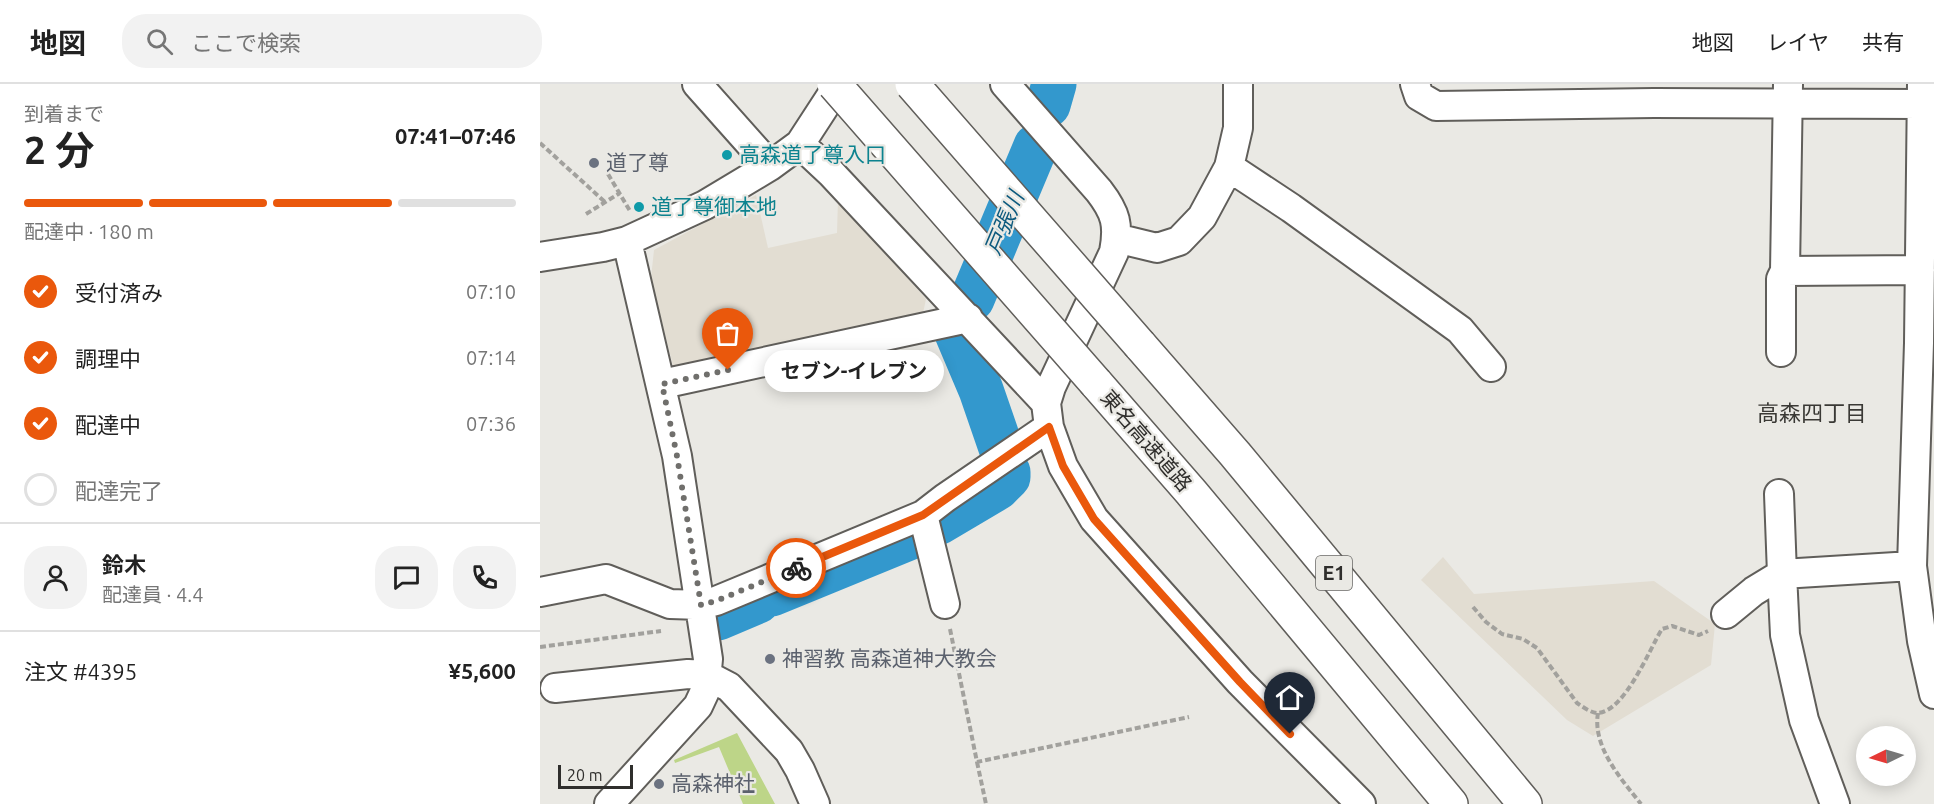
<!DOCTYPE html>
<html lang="ja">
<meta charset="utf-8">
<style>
:root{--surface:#fff;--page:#f2f2f2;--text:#222;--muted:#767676;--line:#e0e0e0;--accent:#ea580c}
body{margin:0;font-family:Ubuntu,"Noto Sans JP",sans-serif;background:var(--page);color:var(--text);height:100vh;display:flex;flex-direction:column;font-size:22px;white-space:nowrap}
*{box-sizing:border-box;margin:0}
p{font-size:20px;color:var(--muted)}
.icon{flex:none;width:33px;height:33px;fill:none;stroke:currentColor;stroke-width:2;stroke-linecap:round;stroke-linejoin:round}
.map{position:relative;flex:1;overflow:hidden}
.drawer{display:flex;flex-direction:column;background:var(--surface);width:540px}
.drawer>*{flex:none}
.needle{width:39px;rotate:265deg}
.tools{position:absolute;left:1316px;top:642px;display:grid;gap:12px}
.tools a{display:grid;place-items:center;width:60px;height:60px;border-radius:50%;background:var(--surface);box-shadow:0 3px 15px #0003;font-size:30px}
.scale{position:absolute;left:18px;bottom:15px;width:75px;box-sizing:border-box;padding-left:6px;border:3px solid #2f2e2c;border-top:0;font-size:16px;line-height:21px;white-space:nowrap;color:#2f2e2c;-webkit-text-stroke:4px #eae9e4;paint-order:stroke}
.pin{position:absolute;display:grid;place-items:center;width:51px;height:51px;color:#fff;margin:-62px -26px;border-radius:50% 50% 50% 0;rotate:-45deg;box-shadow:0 0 6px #0007}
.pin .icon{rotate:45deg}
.courier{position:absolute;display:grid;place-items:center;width:60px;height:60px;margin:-30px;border:4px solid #ea580c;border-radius:50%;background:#fff;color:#222;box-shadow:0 2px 8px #0007}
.bubble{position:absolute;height:42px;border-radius:21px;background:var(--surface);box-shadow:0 3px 15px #0003;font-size:20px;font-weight:700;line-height:42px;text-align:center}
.head em{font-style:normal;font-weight:700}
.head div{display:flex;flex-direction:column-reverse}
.head{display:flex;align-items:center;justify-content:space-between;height:102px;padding:0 24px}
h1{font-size:39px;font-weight:700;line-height:45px}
.bar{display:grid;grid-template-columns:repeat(4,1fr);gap:9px 6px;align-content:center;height:72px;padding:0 24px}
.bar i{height:8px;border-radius:4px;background:var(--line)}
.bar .active{background:var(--accent)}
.bar p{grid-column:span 4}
.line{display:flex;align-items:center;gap:15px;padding:0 24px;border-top:2px solid var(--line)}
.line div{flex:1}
.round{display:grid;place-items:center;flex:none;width:63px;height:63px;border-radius:24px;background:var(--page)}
ol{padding:0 24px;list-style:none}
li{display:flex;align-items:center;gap:18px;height:66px}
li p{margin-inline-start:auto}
li .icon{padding:6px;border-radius:50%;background:var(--accent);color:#fff;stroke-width:4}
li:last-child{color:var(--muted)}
li i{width:33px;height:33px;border:3px solid var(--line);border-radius:50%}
header{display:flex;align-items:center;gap:36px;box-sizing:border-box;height:84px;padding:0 30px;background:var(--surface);border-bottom:2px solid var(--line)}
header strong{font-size:28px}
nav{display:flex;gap:33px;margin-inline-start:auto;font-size:21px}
.search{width:420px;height:54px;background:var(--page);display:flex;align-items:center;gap:15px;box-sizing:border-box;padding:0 21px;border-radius:24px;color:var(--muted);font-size:22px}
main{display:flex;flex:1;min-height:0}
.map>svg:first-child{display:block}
</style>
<header>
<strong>地図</strong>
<div class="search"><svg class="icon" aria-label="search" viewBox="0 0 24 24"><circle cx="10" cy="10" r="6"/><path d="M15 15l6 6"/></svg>ここで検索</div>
<nav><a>地図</a><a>レイヤ</a><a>共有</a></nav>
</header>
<main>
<section class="drawer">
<div class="head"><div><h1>2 分</h1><p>到着まで</p></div><em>07:41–07:46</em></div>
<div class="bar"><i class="active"></i><i class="active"></i><i class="active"></i><i></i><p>配達中 · 180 m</p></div>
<ol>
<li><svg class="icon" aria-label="check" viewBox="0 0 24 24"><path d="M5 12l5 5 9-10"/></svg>受付済み<p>07:10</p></li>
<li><svg class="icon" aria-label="check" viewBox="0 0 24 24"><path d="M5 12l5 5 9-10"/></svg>調理中<p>07:14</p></li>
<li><svg class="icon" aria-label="check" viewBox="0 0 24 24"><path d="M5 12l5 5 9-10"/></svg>配達中<p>07:36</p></li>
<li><i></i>配達完了</li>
</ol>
<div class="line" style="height:108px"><a class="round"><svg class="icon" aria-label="person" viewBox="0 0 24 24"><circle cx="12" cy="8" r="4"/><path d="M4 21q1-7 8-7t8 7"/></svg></a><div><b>鈴木</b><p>配達員 · 4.4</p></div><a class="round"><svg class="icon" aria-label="chat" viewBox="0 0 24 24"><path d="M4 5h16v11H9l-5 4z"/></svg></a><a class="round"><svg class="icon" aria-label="phone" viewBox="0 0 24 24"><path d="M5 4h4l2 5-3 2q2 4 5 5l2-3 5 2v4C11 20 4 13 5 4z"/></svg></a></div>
<div class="line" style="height:78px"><div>注文 #4395</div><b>¥5,600</b></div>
</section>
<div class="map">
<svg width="1394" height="720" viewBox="0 0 1394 720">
<rect width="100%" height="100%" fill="#eae9e4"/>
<path fill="#e2ddd2" d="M 216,111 L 228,164 L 297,149 L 298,115 L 386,215 L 382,234 L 134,286 L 111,194 L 114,166 Z
M 903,473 L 934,510 L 1114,497 L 1175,540 L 1171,581 L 1053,652 L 1027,636 L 881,496 Z"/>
<path fill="#bdd588" d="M 197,649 L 235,720 L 203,720 L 179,663 L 135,679 L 134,676 Z"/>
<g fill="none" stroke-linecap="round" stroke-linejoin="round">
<path stroke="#3398cd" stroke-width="45" d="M 508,21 L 514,0
M 432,215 L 496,62
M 416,247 L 441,306 L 461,364
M 398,439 L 457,404 L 468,393 L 468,388
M 232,510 L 381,449
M 178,534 L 218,517"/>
<defs>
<path id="minor" d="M 157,0 L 230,82
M 465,0 L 559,107 C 576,129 579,141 574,168 L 511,303 L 506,319 L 509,343 L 523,382 L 554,435 L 700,598 L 821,720
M 875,0 L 879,12 L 896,22 L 1114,19 L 1382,20
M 1248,0 L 1245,187 L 1380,186
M 1382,0 L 1379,259 L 1372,482 L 1382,557 L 1394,610
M 260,60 L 291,89 L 506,319
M 689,83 L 751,124 L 920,246 L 951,283
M 576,154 L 617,164 L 639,157 L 662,133 L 689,83 L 698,44 L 698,0
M 0,173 L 63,163 L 87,157 L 165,121 L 230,82 L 260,60 L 299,0
M 1241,268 L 1241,195 L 1245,187
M 122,300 L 428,234
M 383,431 L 405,520
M 0,508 L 66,495 L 130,520 L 161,521 L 176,517 L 383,431 L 405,414 L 509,343
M 1186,530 L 1214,507 L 1242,490 L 1239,410
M 15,604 L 148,590 L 166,591 L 189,603 L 249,667 L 260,686 L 275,720
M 69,720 L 158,622 L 165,607 L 168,575 L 137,372 L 87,157
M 1295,720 L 1264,636 L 1245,551 L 1242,490 L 1372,482"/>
<path id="highway" d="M 600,261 L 695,370 L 985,720
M 556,299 L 651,408 L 911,720"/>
</defs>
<use href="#minor" stroke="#605e5a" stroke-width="32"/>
<use href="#highway" stroke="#605e5a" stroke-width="36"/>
<path stroke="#a2a19d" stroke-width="4" stroke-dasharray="6 3" stroke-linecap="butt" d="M 0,59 L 65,118
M 68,90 L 90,127
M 46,130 L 80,109
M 933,523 L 946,538 L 962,550 L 983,555 L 997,564 L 1037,619 C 1043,623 1051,629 1058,629 C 1085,627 1109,566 1122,545 L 1132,542 L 1159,551 L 1168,547
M 410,545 L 437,678 L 649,633
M 0,563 L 121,547
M 1058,629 C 1052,663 1082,696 1101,720
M 437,678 L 446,720"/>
<use href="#minor" stroke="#fff" stroke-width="28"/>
<use href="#highway" stroke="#fff" stroke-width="33"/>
<defs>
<path id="highway-bridge" d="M 294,0 L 556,299
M 372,0 L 600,261"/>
</defs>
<use href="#highway-bridge" stroke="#605e5a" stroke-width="36" stroke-linecap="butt"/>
<use href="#highway-bridge" stroke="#fff" stroke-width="33"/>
</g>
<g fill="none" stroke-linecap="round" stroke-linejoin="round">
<path stroke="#706f6c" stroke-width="6" stroke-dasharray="0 10.8" d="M 188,286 L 122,300 L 137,372 L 161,521 L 176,517 L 256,484"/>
<path stroke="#ea580c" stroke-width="8" d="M 256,484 L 383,431 L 509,343 L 523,382 L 554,435 L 700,598 L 750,650"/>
</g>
<g fill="#0f9aa8" stroke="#eae9e4" stroke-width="2">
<circle cx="187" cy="71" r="6"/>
<circle cx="99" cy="123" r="6"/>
</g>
<g fill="#6b7280" stroke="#eae9e4" stroke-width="2">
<circle cx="54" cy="79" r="6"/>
<circle cx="230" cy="575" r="6"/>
<circle cx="119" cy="700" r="6"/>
</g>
<g text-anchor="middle" stroke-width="4.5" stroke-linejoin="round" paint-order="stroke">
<rect fill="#eae9e4" stroke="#676663" stroke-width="1.5" x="776" y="472" width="36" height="34" rx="4.5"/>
<g font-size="20" font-weight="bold" fill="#2f2e2c">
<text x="794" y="496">E1</text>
</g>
<g font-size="21" fill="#0d838f" stroke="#eae9e4" text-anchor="start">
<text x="199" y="78">高森道了尊入口</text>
<text x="111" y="130">道了尊御本地</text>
</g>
<g font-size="21" fill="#5b616d" stroke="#eae9e4" text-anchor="start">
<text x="66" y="86">道了尊</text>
<text x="242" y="582">神習教 高森道神大教会</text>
<text x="131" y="707">高森神社</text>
</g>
<g font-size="21" fill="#2f2e2c" stroke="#eae9e4">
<text transform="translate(606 357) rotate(49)" y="7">東名高速道路</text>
</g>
<g font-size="22" font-style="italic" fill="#0d5a7e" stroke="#eae9e4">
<text transform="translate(464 139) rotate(-67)" y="8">戸張川</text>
</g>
<g font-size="22" fill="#3a3935" stroke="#eae9e4">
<text x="1272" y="337">高森四丁目</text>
</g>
</g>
</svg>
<div class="tools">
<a><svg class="needle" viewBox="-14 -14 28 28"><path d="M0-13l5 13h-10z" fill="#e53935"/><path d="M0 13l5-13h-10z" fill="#767676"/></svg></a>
</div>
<div class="scale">20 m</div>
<div class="pin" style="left:188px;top:286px;background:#ea580c"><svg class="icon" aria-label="bag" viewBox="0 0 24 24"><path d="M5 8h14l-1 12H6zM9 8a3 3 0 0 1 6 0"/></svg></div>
<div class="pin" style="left:750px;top:650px;background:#1f2937"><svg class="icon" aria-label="home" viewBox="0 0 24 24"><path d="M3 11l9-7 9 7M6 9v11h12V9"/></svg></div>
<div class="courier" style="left:256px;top:484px"><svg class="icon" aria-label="bike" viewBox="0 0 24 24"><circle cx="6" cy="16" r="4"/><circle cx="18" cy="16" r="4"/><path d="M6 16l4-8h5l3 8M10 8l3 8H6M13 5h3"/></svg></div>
<div class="bubble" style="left:224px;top:266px;width:180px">セブン-イレブン</div>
</div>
</main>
